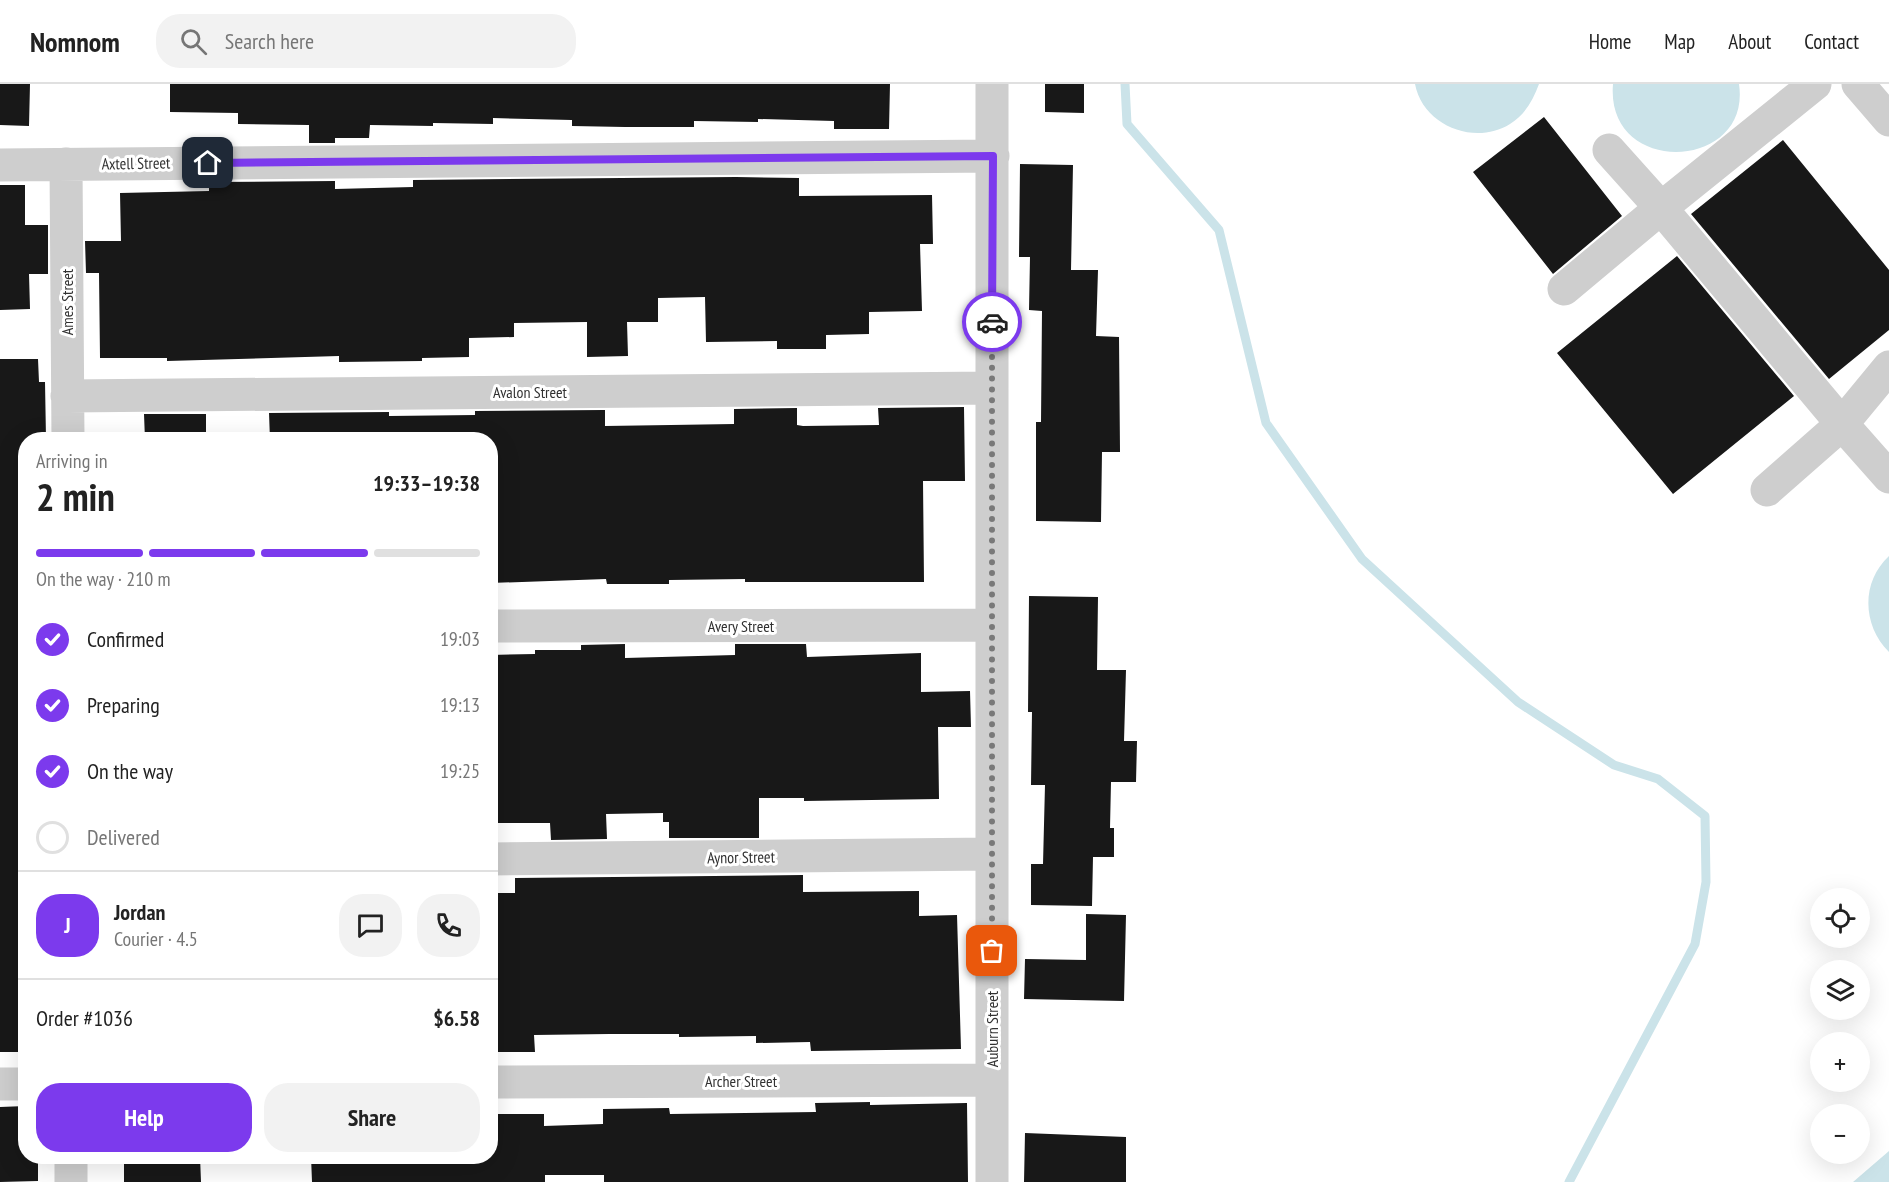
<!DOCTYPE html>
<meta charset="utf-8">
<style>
:root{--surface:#fff;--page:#f2f2f2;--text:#222;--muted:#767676;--line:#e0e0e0;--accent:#7c3aed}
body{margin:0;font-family:"PT Sans Narrow",sans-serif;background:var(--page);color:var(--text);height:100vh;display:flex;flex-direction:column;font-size:22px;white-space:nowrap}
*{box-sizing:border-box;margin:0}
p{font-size:20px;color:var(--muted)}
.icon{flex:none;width:33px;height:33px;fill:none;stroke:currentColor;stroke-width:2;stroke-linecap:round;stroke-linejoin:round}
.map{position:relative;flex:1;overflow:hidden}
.details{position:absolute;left:18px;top:348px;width:480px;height:732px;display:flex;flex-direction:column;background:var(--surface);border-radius:24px;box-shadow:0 6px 24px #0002}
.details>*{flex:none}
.controls{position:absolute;left:1810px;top:804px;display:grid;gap:12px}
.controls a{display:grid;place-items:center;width:60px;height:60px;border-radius:50%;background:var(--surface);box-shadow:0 6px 24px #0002;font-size:30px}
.pin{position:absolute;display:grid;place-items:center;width:51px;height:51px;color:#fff;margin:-26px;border-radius:12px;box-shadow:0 3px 9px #0006}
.courier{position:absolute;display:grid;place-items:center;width:60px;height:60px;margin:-30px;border:4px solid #7c3aed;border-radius:50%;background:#fff;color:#222;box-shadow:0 2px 8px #0007}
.head em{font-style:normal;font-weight:800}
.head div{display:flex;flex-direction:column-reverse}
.head{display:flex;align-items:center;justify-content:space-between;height:102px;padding:0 18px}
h1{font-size:39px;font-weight:800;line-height:45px}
.bar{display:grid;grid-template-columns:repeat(4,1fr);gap:9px 6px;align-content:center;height:72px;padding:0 18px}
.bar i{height:8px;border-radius:4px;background:var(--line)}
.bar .active{background:var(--accent)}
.bar p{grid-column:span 4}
.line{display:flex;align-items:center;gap:15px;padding:0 18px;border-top:2px solid var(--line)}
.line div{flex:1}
.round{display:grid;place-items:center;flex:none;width:63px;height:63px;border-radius:24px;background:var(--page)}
ol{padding:0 18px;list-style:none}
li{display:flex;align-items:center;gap:18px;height:66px}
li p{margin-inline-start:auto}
li .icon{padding:6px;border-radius:50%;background:var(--accent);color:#fff;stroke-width:4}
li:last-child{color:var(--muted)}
li i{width:33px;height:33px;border:3px solid var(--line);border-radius:50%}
.cta{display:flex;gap:12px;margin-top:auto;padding:12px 18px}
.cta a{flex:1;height:69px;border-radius:24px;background:var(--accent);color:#fff;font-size:24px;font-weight:800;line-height:69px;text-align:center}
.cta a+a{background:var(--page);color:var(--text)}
header{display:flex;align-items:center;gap:36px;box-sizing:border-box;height:84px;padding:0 30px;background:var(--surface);border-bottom:2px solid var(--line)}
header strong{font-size:28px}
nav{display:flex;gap:33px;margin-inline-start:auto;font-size:21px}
.search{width:420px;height:54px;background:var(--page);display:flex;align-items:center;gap:15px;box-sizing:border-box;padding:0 21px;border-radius:24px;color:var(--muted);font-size:22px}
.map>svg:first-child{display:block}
</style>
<header>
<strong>Nomnom</strong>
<div class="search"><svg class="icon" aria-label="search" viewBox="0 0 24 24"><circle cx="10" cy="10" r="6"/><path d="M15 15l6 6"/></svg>Search here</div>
<nav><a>Home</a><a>Map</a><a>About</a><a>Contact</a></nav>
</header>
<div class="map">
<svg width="1889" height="1098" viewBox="0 0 1889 1098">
<rect width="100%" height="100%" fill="#fff"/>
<path fill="#cbe3e9" d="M 1415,0 L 1539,0 C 1533,16 1525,31 1510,40 C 1475,62 1423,42 1415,0 Z
M 1613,0 L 1739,0 C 1752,87 1605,94 1613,0 Z
M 1889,472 L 1889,568 C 1862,541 1861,498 1889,472 Z
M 1889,1067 L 1889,1098 L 1853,1098 Z"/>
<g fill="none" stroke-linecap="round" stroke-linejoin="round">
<path stroke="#cbe3e9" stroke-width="9" d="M 1125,0 L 1127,40 L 1219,146 L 1266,339 L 1362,475 L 1518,618 L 1614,681 L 1658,695 L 1705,732 L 1706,798 L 1695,860 L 1569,1098"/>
</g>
<path fill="#181818" d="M 0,0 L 30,0 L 29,42 L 0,41 Z
M 170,0 L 890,0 L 889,45 L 834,45 L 834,37 L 758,35 L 758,38 L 694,37 L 694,43 L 625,43 L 572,42 L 572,36 L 493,34 L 493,40 L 433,39 L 433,42 L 370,41 L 369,54 L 335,54 L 335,59 L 309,59 L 309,41 L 238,40 L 238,29 L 170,28 Z
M 1045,0 L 1084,0 L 1084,29 L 1045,28 Z
M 1544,33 L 1622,132 L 1553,190 L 1473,88 Z
M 1783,56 L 1889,186 L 1889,246 L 1829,295 L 1691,130 Z
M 1020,80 L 1073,81 L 1071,186 L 1098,186 L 1096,252 L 1119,253 L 1120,368 L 1102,368 L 1101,438 L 1036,437 L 1036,338 L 1041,338 L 1042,227 L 1029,226 L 1030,173 L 1019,173 Z
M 736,93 L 799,94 L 799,112 L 932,111 L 933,160 L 920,160 L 922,227 L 869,228 L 869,250 L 826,251 L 826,265 L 777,265 L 777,257 L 706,258 L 705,213 L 658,214 L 658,238 L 627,238 L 628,272 L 587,273 L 587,238 L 514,239 L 514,253 L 469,254 L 469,273 L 422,274 L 422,277 L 339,278 L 339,272 L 167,277 L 167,274 L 100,274 L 99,189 L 86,189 L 85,157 L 121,157 L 120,109 L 209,107 L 209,98 L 335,97 L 335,105 L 413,103 L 413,96 Z
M 0,101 L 25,101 L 25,141 L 48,141 L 48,190 L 29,190 L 30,225 L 0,226 Z
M 1677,172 L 1794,312 L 1673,410 L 1557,269 Z
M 0,275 L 38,275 L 39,298 L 45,298 L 46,355 L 26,356 L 26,968 L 0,968 Z
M 964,323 L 965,397 L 923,397 L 924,498 L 745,498 L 745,495 L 669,496 L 669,500 L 607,500 L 606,495 L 490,499 L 490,356 L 270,356 L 269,329 L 389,328 L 389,332 L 475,331 L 475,327 L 605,326 L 605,342 L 671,341 L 734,340 L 734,325 L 797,324 L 797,341 L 803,342 L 879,341 L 878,324 Z
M 144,330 L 206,330 L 206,356 L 145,356 Z
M 1029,512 L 1098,513 L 1097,586 L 1126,586 L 1124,657 L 1137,657 L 1136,698 L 1111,698 L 1110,744 L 1114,744 L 1114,773 L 1093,773 L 1092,822 L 1031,821 L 1031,780 L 1043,780 L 1045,701 L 1031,701 L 1032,628 L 1028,628 Z
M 625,560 L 625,574 L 735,571 L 735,560 L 806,560 L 807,573 L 921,569 L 921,608 L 970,607 L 971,643 L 938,643 L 939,715 L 804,717 L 804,714 L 759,714 L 759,754 L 669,754 L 669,738 L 663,738 L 663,729 L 606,730 L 607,755 L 551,756 L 550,739 L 490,739 L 490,571 L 535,570 L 535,566 L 581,566 L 581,561 Z
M 803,791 L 803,808 L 919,807 L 919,832 L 957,831 L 961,965 L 811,967 L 810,958 L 756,959 L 756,952 L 679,953 L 679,950 L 609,950 L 534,951 L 535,968 L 490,968 L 490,809 L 515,809 L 515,794 Z
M 1086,830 L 1126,831 L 1124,917 L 1024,915 L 1025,875 L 1086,876 Z
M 870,1018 L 870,1021 L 967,1019 L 968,1098 L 604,1098 L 604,1091 L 545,1091 L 545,1098 L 312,1098 L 311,1072 L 490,1072 L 490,1030 L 544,1030 L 544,1042 L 603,1040 L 603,1025 L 669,1024 L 670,1030 L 816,1028 L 815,1019 Z
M 26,1022 L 26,1072 L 38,1072 L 38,1097 L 0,1098 L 0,1023 Z
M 1025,1049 L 1126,1053 L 1126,1098 L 1024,1098 Z
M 124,1072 L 200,1072 L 201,1098 L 124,1098 Z"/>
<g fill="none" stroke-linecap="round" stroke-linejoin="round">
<path stroke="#cecece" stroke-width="33" d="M 1858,0 L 1889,36
M 1609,66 L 1661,124 L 1815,0
M 66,80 L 68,356
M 0,81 L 993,72
M 1564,205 L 1661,124 L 1842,340 L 1889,283
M 67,312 L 992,304
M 1767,406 L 1842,340 L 1889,393
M 490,542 L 992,541
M 490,775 L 992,770
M 490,998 L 992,996
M 0,1000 L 26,1000
M 71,1072 L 71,1098
M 992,1098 L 992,0"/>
</g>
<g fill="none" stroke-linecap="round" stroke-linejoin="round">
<path stroke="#797979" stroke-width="6" stroke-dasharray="0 10.8" d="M 992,867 L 992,238"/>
<path stroke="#7c3aed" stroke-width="8" d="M 208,79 L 993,72 L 992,238"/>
</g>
<g text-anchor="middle" stroke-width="6" stroke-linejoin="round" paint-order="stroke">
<g font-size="16" fill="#313131" stroke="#fff">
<text transform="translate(136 79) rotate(-1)" y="6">Axtell Street</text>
<text transform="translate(67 218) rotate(-90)" y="6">Ames Street</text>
<text x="530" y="314">Avalon Street</text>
<text x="741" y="548">Avery Street</text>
<text transform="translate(741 773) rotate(-1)" y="6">Aynor Street</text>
<text transform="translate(992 945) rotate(-90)" y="6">Auburn Street</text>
<text x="741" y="1003">Archer Street</text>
</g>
</g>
</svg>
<div class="controls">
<a><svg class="icon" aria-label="locate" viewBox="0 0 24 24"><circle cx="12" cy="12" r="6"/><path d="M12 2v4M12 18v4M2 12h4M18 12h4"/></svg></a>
<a><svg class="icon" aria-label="layers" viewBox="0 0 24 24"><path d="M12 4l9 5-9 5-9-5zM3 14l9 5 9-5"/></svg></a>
<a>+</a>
<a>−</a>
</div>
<div class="pin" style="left:992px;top:867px;background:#ea580c"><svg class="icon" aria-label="bag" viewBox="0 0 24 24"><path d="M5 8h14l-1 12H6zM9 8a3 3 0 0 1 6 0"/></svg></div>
<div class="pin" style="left:208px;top:79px;background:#1f2937"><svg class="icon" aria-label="home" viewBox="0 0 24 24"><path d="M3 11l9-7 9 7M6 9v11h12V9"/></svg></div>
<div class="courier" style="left:992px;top:238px"><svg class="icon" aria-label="car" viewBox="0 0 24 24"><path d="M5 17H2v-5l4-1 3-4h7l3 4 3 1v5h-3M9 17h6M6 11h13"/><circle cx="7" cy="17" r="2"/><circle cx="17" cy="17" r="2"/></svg></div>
<section class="details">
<div class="head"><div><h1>2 min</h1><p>Arriving in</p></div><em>19:33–19:38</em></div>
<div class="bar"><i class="active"></i><i class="active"></i><i class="active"></i><i></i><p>On the way · 210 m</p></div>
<ol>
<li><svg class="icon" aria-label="check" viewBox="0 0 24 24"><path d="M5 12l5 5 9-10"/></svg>Confirmed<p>19:03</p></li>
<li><svg class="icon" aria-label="check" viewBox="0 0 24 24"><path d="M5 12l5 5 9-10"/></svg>Preparing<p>19:13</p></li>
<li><svg class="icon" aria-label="check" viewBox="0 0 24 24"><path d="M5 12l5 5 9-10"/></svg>On the way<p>19:25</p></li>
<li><i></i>Delivered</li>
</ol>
<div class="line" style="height:108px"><b class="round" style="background:var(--accent);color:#fff">J</b><div><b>Jordan</b><p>Courier · 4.5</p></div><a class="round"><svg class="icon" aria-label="chat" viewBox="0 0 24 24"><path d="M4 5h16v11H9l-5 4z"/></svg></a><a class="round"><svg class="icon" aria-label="phone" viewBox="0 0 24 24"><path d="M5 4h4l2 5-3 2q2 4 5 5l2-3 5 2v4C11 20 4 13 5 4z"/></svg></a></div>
<div class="line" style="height:78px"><div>Order #1036</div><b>$6.58</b></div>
<div class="cta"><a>Help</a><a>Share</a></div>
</section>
</div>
